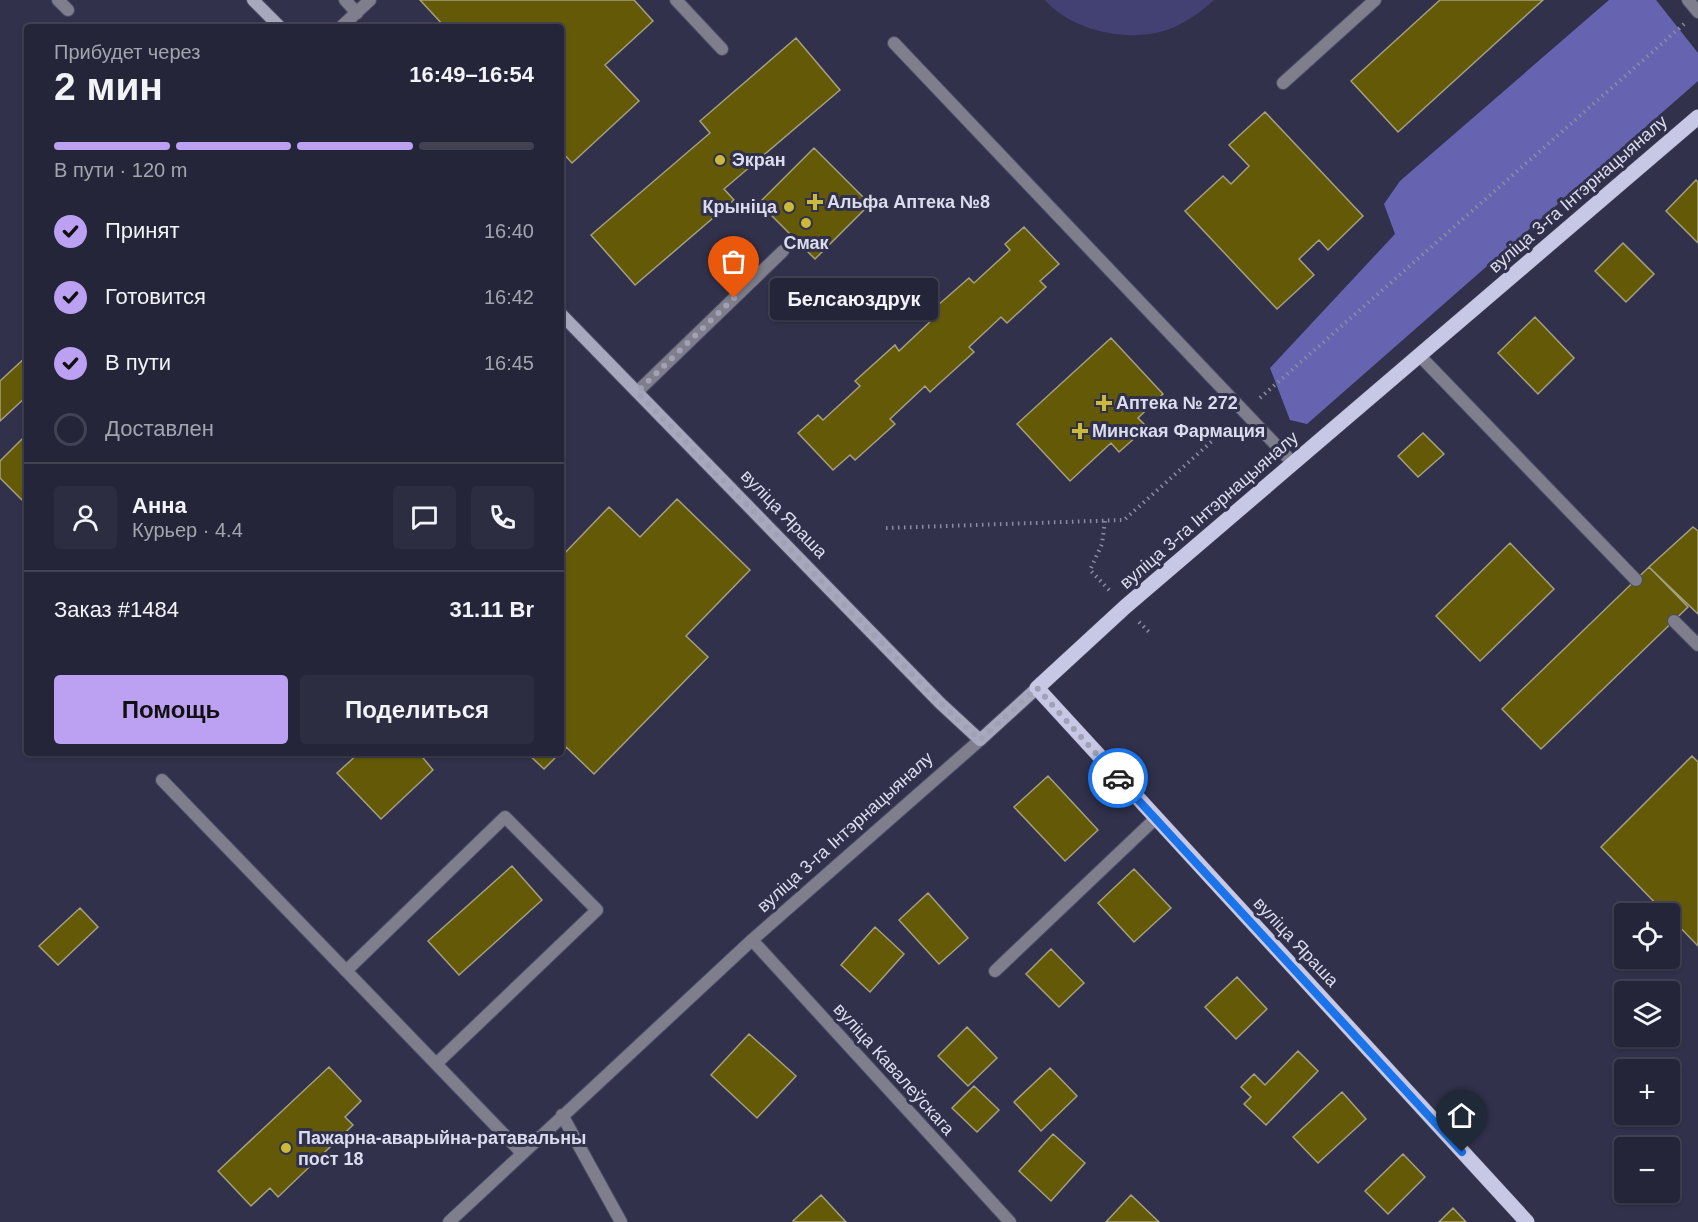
<!DOCTYPE html>
<html lang="ru">
<meta charset="utf-8">
<style>
:root{--surface:#252539;--page:#2d2d41;--text:#f1f3f6;--muted:#a3a5ae;--line:#424253;--accent:#bca0f2}
body{margin:0;font-family:Helvetica,sans-serif;background:var(--page);color:var(--text);height:100vh;display:flex;flex-direction:column;font-size:22px;white-space:nowrap}
*{box-sizing:border-box;margin:0}
p{font-size:20px;color:var(--muted)}
.icon{flex:none;width:33px;height:33px;fill:none;stroke:currentColor;stroke-width:2;stroke-linecap:round;stroke-linejoin:round}
.map{position:relative;flex:1;overflow:hidden}
.drawer{position:absolute;left:24px;top:24px;width:540px;height:732px;display:flex;flex-direction:column;background:var(--surface);border-radius:6px;box-shadow:0 2px 4px #0004,0 0 0 2px var(--line)}
.drawer>*{flex:none}
.tools{position:absolute;left:1614px;top:903px;display:grid;gap:12px}
.tools a{display:grid;place-items:center;width:66px;height:66px;border-radius:6px;background:var(--surface);box-shadow:0 2px 4px #0004,0 0 0 2px var(--line);font-size:30px}
.pin{position:absolute;display:grid;place-items:center;width:51px;height:51px;color:#fff;margin:-62px -26px;border-radius:50% 50% 50% 0;rotate:-45deg;box-shadow:0 0 6px #0007}
.pin .icon{rotate:45deg}
.courier{position:absolute;display:grid;place-items:center;width:60px;height:60px;margin:-30px;border:4px solid #1a73e8;border-radius:50%;background:#fff;color:#222;box-shadow:0 2px 8px #0007}
.bubble{position:absolute;height:42px;border-radius:6px;background:var(--surface);box-shadow:0 2px 4px #0004,0 0 0 2px var(--line);font-size:20px;font-weight:700;line-height:42px;text-align:center}
.overview em{font-style:normal;font-weight:700}
.overview div{display:flex;flex-direction:column-reverse}
.overview{display:flex;align-items:center;justify-content:space-between;height:102px;padding:0 30px}
h1{font-size:39px;font-weight:700;line-height:45px}
.bar{display:grid;grid-template-columns:repeat(4,1fr);gap:9px 6px;align-content:center;height:72px;padding:0 30px}
.bar i{height:8px;border-radius:4px;background:var(--line)}
.bar .active{background:var(--accent)}
.bar p{grid-column:span 4}
.line{display:flex;align-items:center;gap:15px;padding:0 30px;border-top:2px solid var(--line)}
.line div{flex:1}
.round{display:grid;place-items:center;flex:none;width:63px;height:63px;border-radius:6px;background:var(--page)}
ol{padding:0 30px;list-style:none}
li{display:flex;align-items:center;gap:18px;height:66px}
li p{margin-inline-start:auto}
li .icon{padding:6px;border-radius:50%;background:var(--accent);color:#111;stroke-width:4}
li:last-child{color:var(--muted)}
li i{width:33px;height:33px;border:3px solid var(--line);border-radius:50%}
.cta{display:flex;gap:12px;margin-top:auto;padding:12px 30px}
.cta a{flex:1;height:69px;border-radius:6px;background:var(--accent);color:#111;font-size:24px;font-weight:700;line-height:69px;text-align:center}
.cta a+a{background:var(--page);color:var(--text)}
.map>svg:first-child{display:block}
</style>
<div class="map">
<svg width="1698" height="1222" viewBox="0 0 1698 1222">
<rect width="100%" height="100%" fill="#31314c"/>
<path fill="#434173" d="M 1045,0 L 1214,0 C 1201,12 1184,24 1167,30 C 1128,43 1072,31 1045,0 Z"/>
<path fill="#6664b0" d="M 1609,0 L 1656,0 L 1698,53 L 1698,81 L 1307,424 L 1290,420 L 1270,368 L 1395,234 L 1384,204 L 1400,181 Z"/>
<path fill="#635907" stroke="#a4a07f" stroke-width="1.5" d="M 420,0 L 634,0 L 653,21 L 605,65 L 639,101 L 572,163 L 561,151 L 561,27 L 445,27 Z
M 1440,0 L 1543,0 L 1398,132 L 1351,81 Z
M 796,38 L 840,90 L 724,189 L 734,200 L 635,285 L 591,235 L 710,133 L 700,121 Z
M 1265,112 L 1363,216 L 1328,250 L 1319,240 L 1299,259 L 1314,275 L 1277,309 L 1185,211 L 1223,176 L 1231,184 L 1249,166 L 1229,145 Z
M 814,148 L 870,204 L 815,259 L 759,203 Z
M 1696,180 L 1698,182 L 1698,243 L 1666,211 Z
M 1024,227 L 1059,264 L 1040,281 L 1046,287 L 1007,323 L 1001,317 L 969,347 L 974,352 L 930,392 L 925,386 L 890,419 L 895,424 L 855,460 L 850,455 L 833,470 L 798,433 L 818,415 L 823,420 L 860,386 L 855,381 L 895,345 L 899,351 L 934,318 L 929,313 L 969,278 L 974,283 L 1010,250 L 1005,244 Z
M 1623,243 L 1654,274 L 1626,302 L 1595,271 Z
M 1535,317 L 1574,358 L 1538,394 L 1498,353 Z
M 1111,338 L 1163,394 L 1138,418 L 1147,427 L 1119,452 L 1111,443 L 1070,481 L 1017,424 Z
M 27,356 L 27,396 L 0,421 L 0,381 Z
M 1423,433 L 1444,454 L 1418,477 L 1398,456 Z
M 27,434 L 27,505 L 0,478 L 0,461 Z
M 677,499 L 750,570 L 686,636 L 708,657 L 594,774 L 566,747 L 561,752 L 561,557 L 609,507 L 640,537 Z
M 1693,527 L 1698,531 L 1698,614 L 1649,567 Z
M 1510,543 L 1554,589 L 1480,661 L 1436,616 Z
M 1649,567 L 1688,607 L 1541,749 L 1502,709 Z
M 359,753 L 419,753 L 433,770 L 381,819 L 337,773 Z
M 527,753 L 560,753 L 544,769 Z
M 1692,756 L 1698,762 L 1698,946 L 1670,917 L 1670,914 L 1666,914 L 1601,847 Z
M 1048,776 L 1098,830 L 1065,861 L 1014,807 Z
M 512,866 L 542,900 L 459,975 L 428,941 Z
M 1134,869 L 1171,908 L 1134,942 L 1098,903 Z
M 928,893 L 968,938 L 939,964 L 899,920 Z
M 80,908 L 98,927 L 58,965 L 39,946 Z
M 875,927 L 904,954 L 870,992 L 841,965 Z
M 1051,949 L 1084,983 L 1059,1007 L 1026,974 Z
M 1237,977 L 1267,1009 L 1236,1039 L 1205,1007 Z
M 967,1027 L 997,1058 L 968,1086 L 938,1056 Z
M 749,1034 L 796,1076 L 757,1118 L 711,1075 Z
M 1298,1051 L 1318,1071 L 1266,1125 L 1244,1104 L 1251,1097 L 1241,1087 L 1254,1074 L 1265,1085 Z
M 329,1067 L 361,1101 L 345,1117 L 353,1125 L 278,1197 L 270,1188 L 251,1206 L 218,1171 Z
M 1050,1068 L 1077,1096 L 1041,1131 L 1014,1102 Z
M 974,1086 L 999,1110 L 977,1132 L 952,1108 Z
M 1342,1092 L 1366,1119 L 1318,1163 L 1293,1137 Z
M 1053,1134 L 1085,1163 L 1051,1201 L 1019,1171 Z
M 1403,1154 L 1425,1177 L 1388,1214 L 1365,1191 Z
M 821,1195 L 846,1222 L 794,1222 L 793,1221 Z
M 1131,1195 L 1159,1222 L 1106,1222 Z
M 1453,1208 L 1466,1222 L 1439,1222 Z"/>
<g fill="none" stroke-linecap="round" stroke-linejoin="round">
<defs>
<path id="lane" d="M 58,0 L 68,10
M 345,0 L 357,13
M 676,0 L 722,49
M 1688,0 L 1698,12
M 341,27 L 370,0
M 894,43 L 1293,463
M 1283,83 L 1375,0
M 1419,355 L 1636,580
M 637,392 L 783,251
M 1674,621 L 1698,645
M 162,780 L 522,1153
M 346,971 L 505,817 L 597,910 L 436,1064
M 995,971 L 1155,819"/>
<path id="street" d="M 752,940 L 1010,1222
M 562,1115 L 621,1222
M 449,1222 L 752,940 L 980,740"/>
<path id="secondary" d="M 253,0 L 280,27
M 561,314 L 940,703 L 980,740 L 1037,688"/>
<path id="primary" d="M 1527,1222 L 1037,688 L 1125,607 L 1698,117"/>
</defs>
<use href="#lane" stroke="#4c4d66" stroke-width="14"/>
<use href="#street" stroke="#4c4d66" stroke-width="14"/>
<use href="#secondary" stroke="#4c4d66" stroke-width="14"/>
<use href="#primary" stroke="#4c4d66" stroke-width="16"/>
<path stroke="#8b8ca2" stroke-width="4" stroke-dasharray="1.5 4.5" stroke-linecap="butt" d="M 1260,398 L 1684,24
M 1105,521 L 1102,544 L 1090,570 L 1111,592
M 886,528 L 1124,520 L 1230,425
M 1139,622 L 1151,634"/>
<use href="#lane" stroke="#7e7e8c" stroke-width="12"/>
<use href="#street" stroke="#7e7e8c" stroke-width="12"/>
<use href="#secondary" stroke="#a7a8be" stroke-width="12"/>
<use href="#primary" stroke="#c7c8e5" stroke-width="15"/>
</g>
<g fill="none" stroke-linecap="round" stroke-linejoin="round">
<path stroke="#a0a1b5" stroke-width="6" stroke-dasharray="0 10.8" d="M 734,298 L 637,392 L 940,703 L 980,740 L 1037,688 L 1118,778"/>
<path stroke="#1a73e8" stroke-width="8" d="M 1118,778 L 1462,1152"/>
</g>
<g fill="#cbba39" stroke="#31314c" stroke-width="2">
<circle cx="720" cy="160" r="6"/>
<path d="M812 193h6v6h6v6h-6v6h-6v-6h-6v-6h6z"/>
<circle cx="789" cy="207" r="6"/>
<circle cx="806" cy="223" r="6"/>
<path d="M1101 394h6v6h6v6h-6v6h-6v-6h-6v-6h6z"/>
<path d="M1077 422h6v6h6v6h-6v6h-6v-6h-6v-6h6z"/>
<circle cx="286" cy="1148" r="6"/>
</g>
<g text-anchor="middle" stroke-width="6" stroke-linejoin="round" paint-order="stroke">
<g font-size="18" font-weight="bold" fill="#dbddee" stroke="#31314c" text-anchor="start">
<text x="732" y="166">Экран</text>
<text x="827" y="208">Альфа Аптека №8</text>
<text x="777" y="213" text-anchor="end">Крыніца</text>
<text x="806" y="249" text-anchor="middle">Смак</text>
<text x="1116" y="409">Аптека № 272</text>
<text x="1092" y="437">Минская Фармация</text>
<text x="298" y="1144">Пажарна-аварыйна-ратавальны<tspan x="298" dy="21">пост 18</tspan></text>
</g>
<g font-size="18" fill="#dbddee" stroke="#31314c">
<text transform="translate(1578 194) rotate(-41)" y="6">вуліца 3-га Інтэрнацыяналу</text>
<text transform="translate(1209 510) rotate(-41)" y="6">вуліца 3-га Інтэрнацыяналу</text>
<text transform="translate(784 514) rotate(46)" y="6">вуліца Яраша</text>
<text transform="translate(845 832) rotate(-42)" y="6">вуліца 3-га Інтэрнацыяналу</text>
<text transform="translate(1296 942) rotate(47)" y="6">вуліца Яраша</text>
<text transform="translate(894 1069) rotate(48)" y="6">вуліца Кавалеўскага</text>
</g>
</g>
</svg>
<div class="tools">
<a><svg class="icon" aria-label="locate" viewBox="0 0 24 24"><circle cx="12" cy="12" r="6"/><path d="M12 2v4M12 18v4M2 12h4M18 12h4"/></svg></a>
<a><svg class="icon" aria-label="layers" viewBox="0 0 24 24"><path d="M12 4l9 5-9 5-9-5zM3 14l9 5 9-5"/></svg></a>
<a>+</a>
<a>−</a>
</div>
<div class="pin" style="left:734px;top:298px;background:#ea580c"><svg class="icon" aria-label="bag" viewBox="0 0 24 24"><path d="M5 8h14l-1 12H6zM9 8a3 3 0 0 1 6 0"/></svg></div>
<div class="pin" style="left:1462px;top:1152px;background:#1f2937"><svg class="icon" aria-label="home" viewBox="0 0 24 24"><path d="M3 11l9-7 9 7M6 9v11h12V9"/></svg></div>
<div class="courier" style="left:1118px;top:778px"><svg class="icon" aria-label="car" viewBox="0 0 24 24"><path d="M5 17H2v-5l4-1 3-4h7l3 4 3 1v5h-3M9 17h6M6 11h13"/><circle cx="7" cy="17" r="2"/><circle cx="17" cy="17" r="2"/></svg></div>
<div class="bubble" style="left:770px;top:278px;width:168px">Белсаюздрук</div>
<section class="drawer">
<div class="overview"><div><h1>2 мин</h1><p>Прибудет через</p></div><em>16:49–16:54</em></div>
<div class="bar"><i class="active"></i><i class="active"></i><i class="active"></i><i></i><p>В пути · 120 m</p></div>
<ol>
<li><svg class="icon" aria-label="check" viewBox="0 0 24 24"><path d="M5 12l5 5 9-10"/></svg>Принят<p>16:40</p></li>
<li><svg class="icon" aria-label="check" viewBox="0 0 24 24"><path d="M5 12l5 5 9-10"/></svg>Готовится<p>16:42</p></li>
<li><svg class="icon" aria-label="check" viewBox="0 0 24 24"><path d="M5 12l5 5 9-10"/></svg>В пути<p>16:45</p></li>
<li><i></i>Доставлен</li>
</ol>
<div class="line" style="height:108px"><a class="round"><svg class="icon" aria-label="person" viewBox="0 0 24 24"><circle cx="12" cy="8" r="4"/><path d="M4 21q1-7 8-7t8 7"/></svg></a><div><b>Анна</b><p>Курьер · 4.4</p></div><a class="round"><svg class="icon" aria-label="chat" viewBox="0 0 24 24"><path d="M4 5h16v11H9l-5 4z"/></svg></a><a class="round"><svg class="icon" aria-label="phone" viewBox="0 0 24 24"><path d="M5 4h4l2 5-3 2q2 4 5 5l2-3 5 2v4C11 20 4 13 5 4z"/></svg></a></div>
<div class="line" style="height:78px"><div>Заказ #1484</div><b>31.11 Br</b></div>
<div class="cta"><a>Помощь</a><a>Поделиться</a></div>
</section>
</div>
